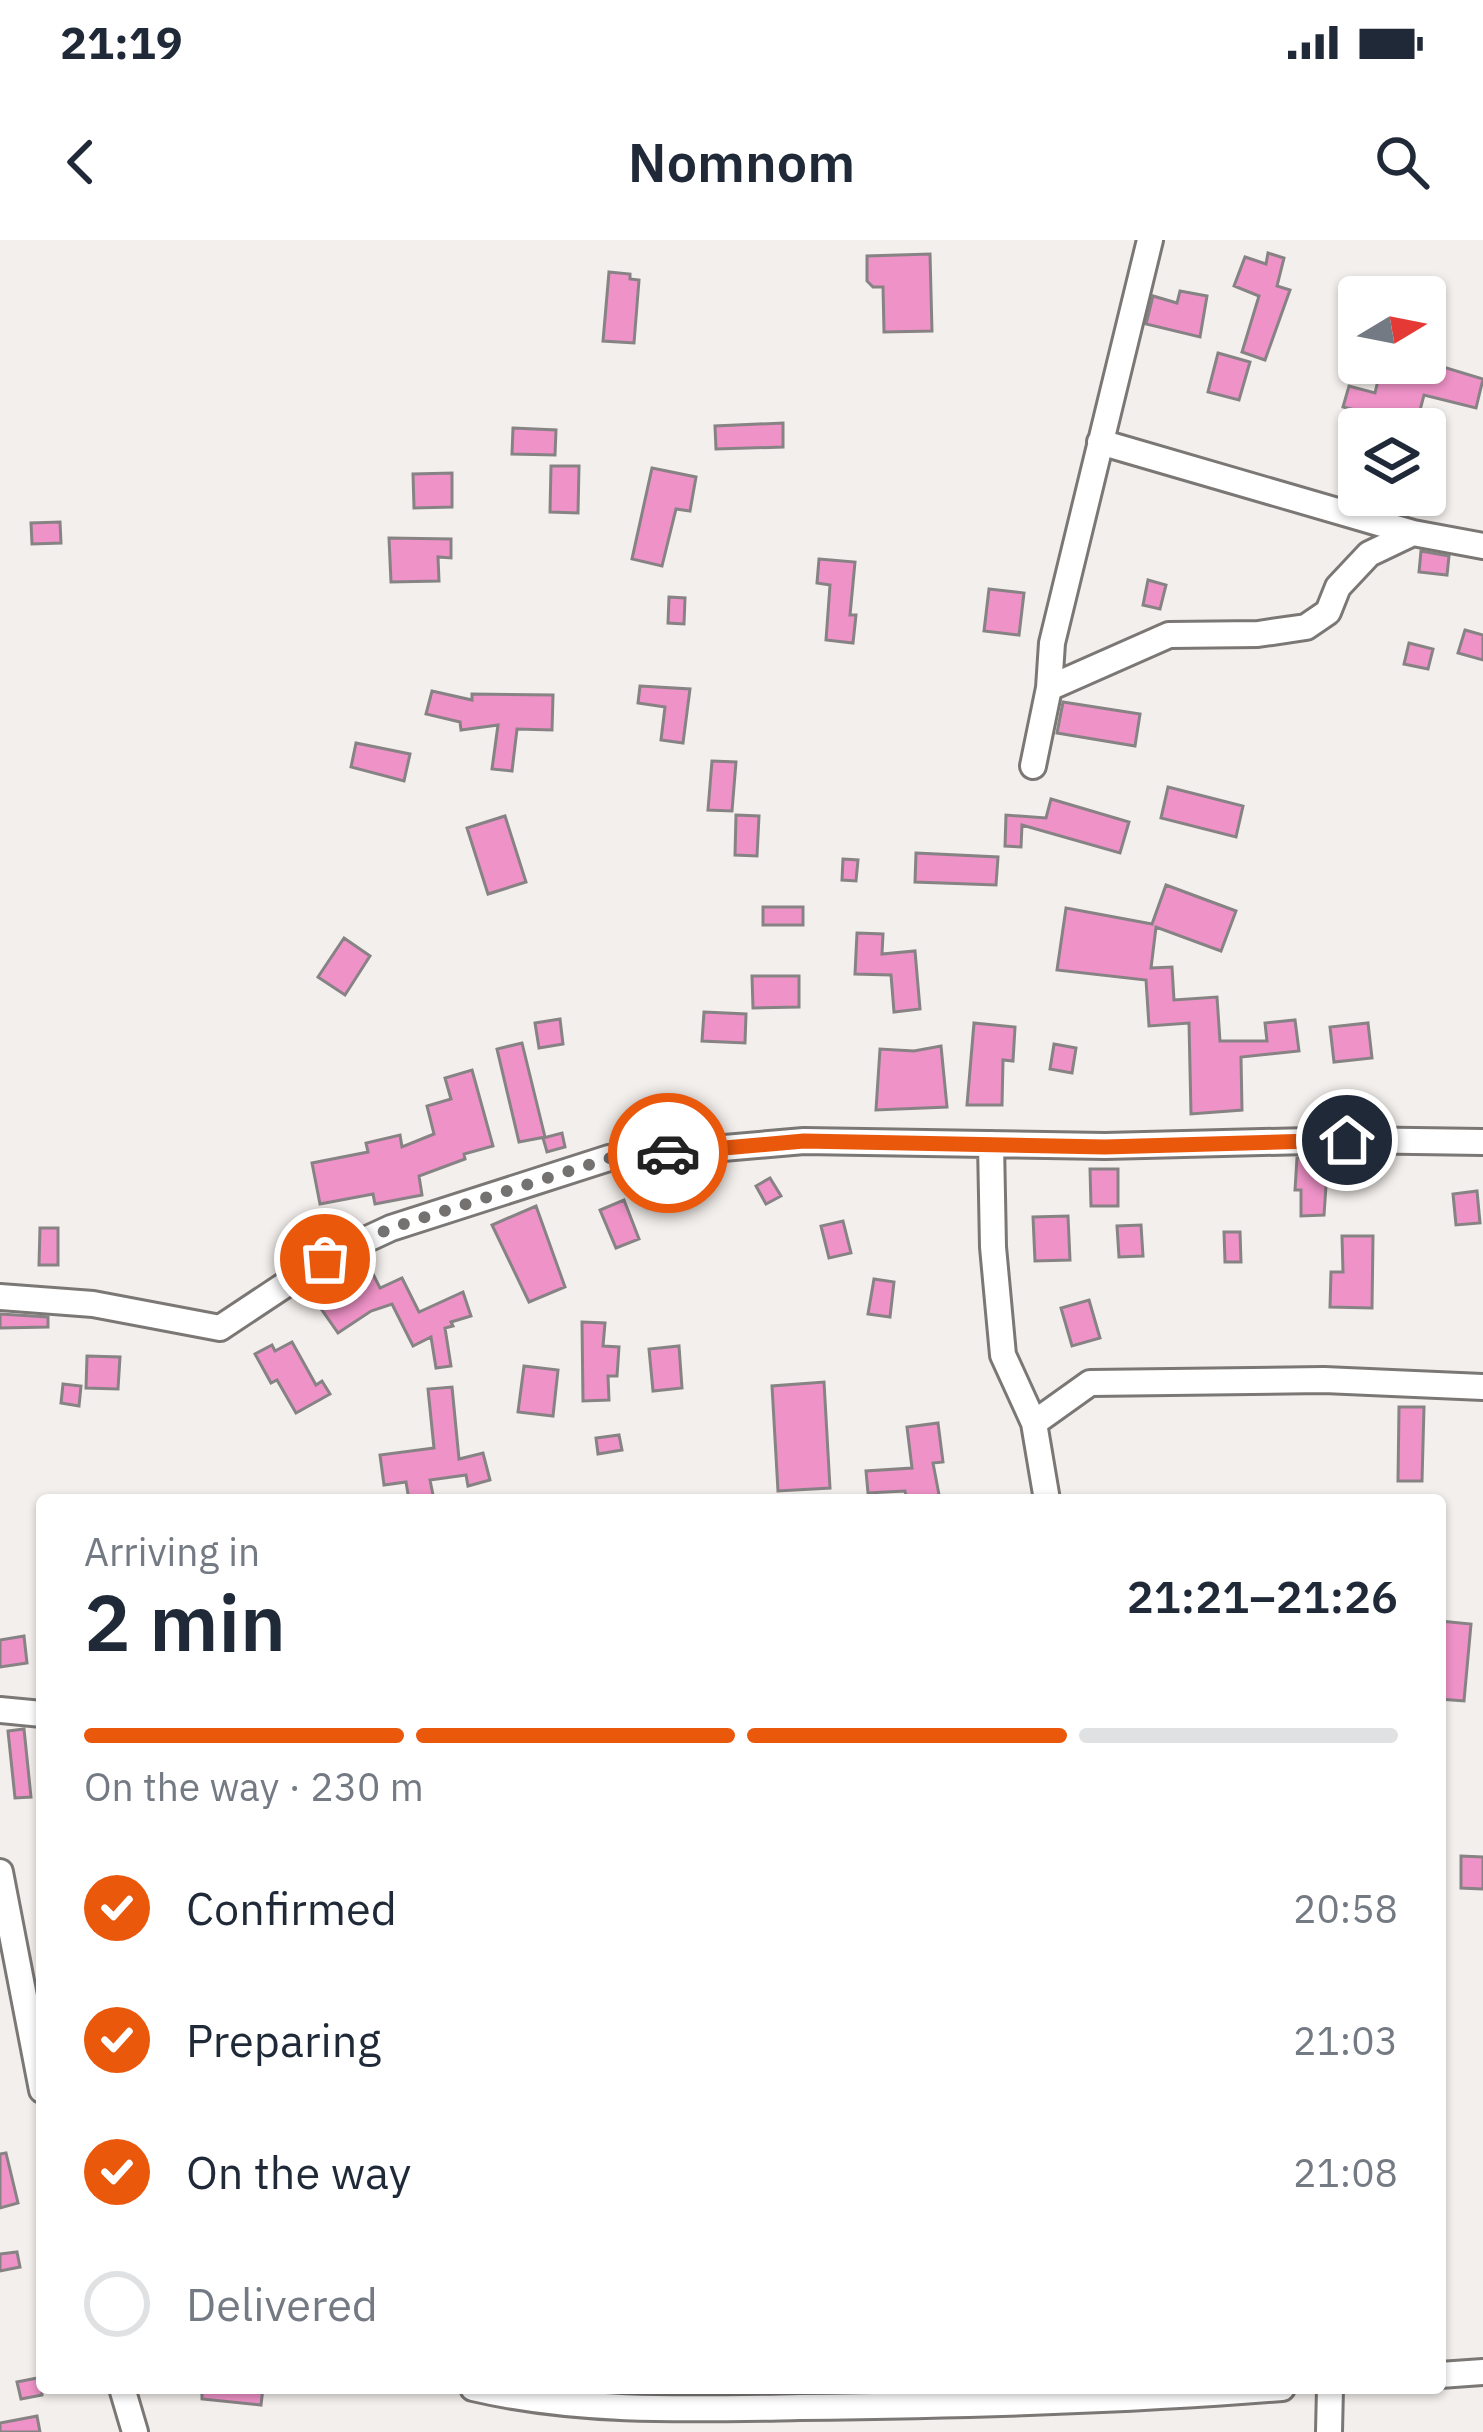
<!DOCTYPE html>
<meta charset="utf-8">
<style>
:root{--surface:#fff;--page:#f6f6f7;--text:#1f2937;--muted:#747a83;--line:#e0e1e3;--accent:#ea580c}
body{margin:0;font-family:"IBM Plex Sans",sans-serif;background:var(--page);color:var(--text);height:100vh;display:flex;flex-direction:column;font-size:45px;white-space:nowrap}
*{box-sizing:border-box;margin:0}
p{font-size:39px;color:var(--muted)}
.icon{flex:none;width:66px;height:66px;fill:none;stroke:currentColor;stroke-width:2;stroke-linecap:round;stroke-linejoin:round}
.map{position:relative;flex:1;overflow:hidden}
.panel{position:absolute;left:36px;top:1254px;width:1410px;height:900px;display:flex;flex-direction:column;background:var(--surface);border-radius:12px;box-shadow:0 3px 9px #0004}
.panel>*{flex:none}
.needle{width:78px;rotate:80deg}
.tools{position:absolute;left:1338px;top:36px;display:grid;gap:24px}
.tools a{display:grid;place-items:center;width:108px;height:108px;border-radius:12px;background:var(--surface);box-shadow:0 3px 9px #0004;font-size:60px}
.pin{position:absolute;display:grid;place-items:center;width:102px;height:102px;color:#fff;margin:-51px;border:6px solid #fff;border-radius:50%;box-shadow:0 3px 12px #0007}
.courier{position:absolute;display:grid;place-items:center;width:120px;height:120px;margin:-60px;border:9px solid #ea580c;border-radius:50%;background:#fff;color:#222;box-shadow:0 3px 15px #0007}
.head em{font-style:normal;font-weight:600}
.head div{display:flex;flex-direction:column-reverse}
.head{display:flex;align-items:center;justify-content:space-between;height:204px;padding:0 48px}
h1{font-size:78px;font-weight:600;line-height:90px}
.bar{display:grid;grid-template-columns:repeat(4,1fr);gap:18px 12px;align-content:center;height:144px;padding:0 48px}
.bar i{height:15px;border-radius:9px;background:var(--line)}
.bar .selected{background:var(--accent)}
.bar p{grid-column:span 4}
ol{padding:0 48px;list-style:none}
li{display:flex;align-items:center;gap:36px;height:132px}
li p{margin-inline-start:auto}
li .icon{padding:12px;border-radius:50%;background:var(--accent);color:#fff;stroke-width:4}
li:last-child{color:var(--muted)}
li i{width:66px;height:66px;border:6px solid var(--line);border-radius:50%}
.status{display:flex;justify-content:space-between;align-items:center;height:84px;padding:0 60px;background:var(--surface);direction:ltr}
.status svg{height:33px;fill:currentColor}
header{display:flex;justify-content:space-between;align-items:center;height:156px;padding:0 48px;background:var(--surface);font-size:54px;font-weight:600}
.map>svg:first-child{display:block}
</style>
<div class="status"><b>21:19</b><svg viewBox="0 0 49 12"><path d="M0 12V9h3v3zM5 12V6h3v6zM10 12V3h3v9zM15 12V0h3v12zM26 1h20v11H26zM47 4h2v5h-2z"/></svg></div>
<header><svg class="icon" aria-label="back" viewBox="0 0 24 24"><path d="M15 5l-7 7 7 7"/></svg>Nomnom<svg class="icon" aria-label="search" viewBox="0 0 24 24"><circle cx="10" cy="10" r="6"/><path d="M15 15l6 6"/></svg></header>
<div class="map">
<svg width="1483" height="2192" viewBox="0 0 1483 2192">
<rect width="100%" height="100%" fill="#f3efec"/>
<path fill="#ee92c7" stroke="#878385" stroke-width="3" d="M 1268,13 L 1284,18 L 1277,46 L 1290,50 L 1265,120 L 1242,112 L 1259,56 L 1234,46 L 1245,17 L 1266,24 Z
M 930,14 L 932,91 L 884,92 L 883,47 L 873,47 L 867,41 L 867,16 Z
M 609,32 L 630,34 L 630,39 L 639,40 L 634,103 L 603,101 Z
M 1180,51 L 1207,56 L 1200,97 L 1146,84 L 1153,56 L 1177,63 Z
M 1218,113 L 1250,122 L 1239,160 L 1208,152 Z
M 1382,123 L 1430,123 L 1483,139 L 1476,168 L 1424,155 L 1415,189 L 1365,186 L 1368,173 L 1343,167 L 1349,146 L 1375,153 Z
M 783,183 L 783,207 L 716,209 L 715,186 Z
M 513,188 L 556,190 L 555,215 L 512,214 Z
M 551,226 L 579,226 L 578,273 L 550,272 Z
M 652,228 L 696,237 L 690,271 L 676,269 L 662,326 L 632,319 Z
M 452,233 L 452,267 L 414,268 L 413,234 Z
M 60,282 L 61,303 L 32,304 L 31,283 Z
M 389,298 L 451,299 L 451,318 L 438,317 L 439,341 L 391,342 Z
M 1421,311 L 1449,316 L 1447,335 L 1419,332 Z
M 819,319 L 855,322 L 850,375 L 856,375 L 853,403 L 826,400 L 830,345 L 817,343 Z
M 1148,340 L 1166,345 L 1160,369 L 1143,365 Z
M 989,349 L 1024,353 L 1019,395 L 984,391 Z
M 669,357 L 685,358 L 684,384 L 668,383 Z
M 1465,390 L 1483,395 L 1483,420 L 1458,413 Z
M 1409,403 L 1433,409 L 1428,429 L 1404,424 Z
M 640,446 L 690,449 L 683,503 L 661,500 L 665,467 L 638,463 Z
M 432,451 L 472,460 L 472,454 L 553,455 L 552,490 L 517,489 L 512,531 L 492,529 L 498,485 L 461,490 L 460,482 L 426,474 Z
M 1063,462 L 1140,474 L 1135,506 L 1057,493 Z
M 356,503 L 410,514 L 404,541 L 351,527 Z
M 712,521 L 736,522 L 732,571 L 708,570 Z
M 1168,547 L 1243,566 L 1236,597 L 1161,578 Z
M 1051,559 L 1129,582 L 1120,613 L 1022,585 L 1021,607 L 1005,606 L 1006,575 L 1046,578 Z
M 736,575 L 759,576 L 757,616 L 735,615 Z
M 505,576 L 526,642 L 488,654 L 467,588 Z
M 916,613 L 998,617 L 996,645 L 915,642 Z
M 843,619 L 858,620 L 856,641 L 842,640 Z
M 1166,645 L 1236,671 L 1221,711 L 1156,687 L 1151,728 L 1172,727 L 1174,760 L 1217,757 L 1220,801 L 1267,801 L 1265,783 L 1295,780 L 1299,811 L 1241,817 L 1242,870 L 1191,874 L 1189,783 L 1149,786 L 1146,740 L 1057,730 L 1066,668 L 1152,684 Z
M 763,667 L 803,667 L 803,685 L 763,685 Z
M 857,693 L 883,694 L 882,714 L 915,711 L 920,769 L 894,772 L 891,735 L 855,734 Z
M 344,698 L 370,716 L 345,755 L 318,737 Z
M 752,736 L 799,736 L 799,767 L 753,768 Z
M 704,772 L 746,774 L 745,803 L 702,801 Z
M 560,779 L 563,804 L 539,808 L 535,783 Z
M 974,783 L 1015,787 L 1013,821 L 1003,820 L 1002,865 L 967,865 Z
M 1368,783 L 1372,818 L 1334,822 L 1330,787 Z
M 522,803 L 545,897 L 519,902 L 497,809 Z
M 1054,804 L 1076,808 L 1072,833 L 1050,829 Z
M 941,806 L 947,867 L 876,870 L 880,809 L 914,811 Z
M 472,830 L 493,906 L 464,914 L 465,919 L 419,936 L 422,955 L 375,964 L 373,954 L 320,964 L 312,923 L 368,912 L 366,903 L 400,895 L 402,907 L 434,894 L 427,866 L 451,859 L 445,838 Z
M 562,893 L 565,907 L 547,912 L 543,898 Z
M 1328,917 L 1324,975 L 1301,976 L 1301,950 L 1295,950 L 1297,918 Z
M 1090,929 L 1118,929 L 1118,966 L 1091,966 Z
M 770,938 L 781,956 L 766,964 L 756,946 Z
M 1477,951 L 1480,983 L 1456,985 L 1453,954 Z
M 624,960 L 639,999 L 616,1008 L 600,970 Z
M 536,966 L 565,1047 L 529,1062 L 492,985 Z
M 1068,976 L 1070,1020 L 1035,1021 L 1033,977 Z
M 843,981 L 851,1013 L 829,1018 L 821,986 Z
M 1141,985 L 1143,1016 L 1119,1017 L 1117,986 Z
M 40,988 L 58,988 L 58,1025 L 39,1025 Z
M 1224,992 L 1240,992 L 1241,1022 L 1225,1022 Z
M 1342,996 L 1373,996 L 1372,1068 L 1330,1067 L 1331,1032 L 1343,1032 Z
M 367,1022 L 380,1048 L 402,1038 L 419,1072 L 463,1052 L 471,1076 L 451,1082 L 453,1086 L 445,1088 L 451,1126 L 436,1128 L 431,1097 L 413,1106 L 392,1064 L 371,1071 L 338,1093 L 315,1060 Z
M 874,1039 L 894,1042 L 890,1077 L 868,1074 Z
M 1089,1060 L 1100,1098 L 1072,1106 L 1061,1068 Z
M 0,1074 L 48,1077 L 48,1087 L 0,1088 Z
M 582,1082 L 605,1083 L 603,1106 L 619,1107 L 617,1136 L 608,1136 L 609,1160 L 583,1161 Z
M 292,1102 L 316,1145 L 322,1141 L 330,1154 L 296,1173 L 277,1140 L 271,1143 L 255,1114 L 272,1105 L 275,1111 Z
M 679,1106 L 682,1148 L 653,1151 L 649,1109 Z
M 87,1116 L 120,1117 L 118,1149 L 86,1148 Z
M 524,1126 L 558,1130 L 553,1176 L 518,1172 Z
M 824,1142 L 830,1248 L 778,1251 L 772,1146 Z
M 63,1144 L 81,1146 L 79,1166 L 61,1163 Z
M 452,1147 L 459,1219 L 483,1213 L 490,1240 L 468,1246 L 466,1235 L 430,1240 L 434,1260 L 409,1260 L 406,1242 L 384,1245 L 380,1215 L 434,1208 L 428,1149 Z
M 1399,1167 L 1424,1167 L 1422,1241 L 1398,1241 Z
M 938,1183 L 943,1222 L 933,1223 L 940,1260 L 907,1260 L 905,1251 L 868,1253 L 866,1231 L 912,1228 L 907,1187 Z
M 619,1195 L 622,1210 L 598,1214 L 596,1198 Z
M 1440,1381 L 1471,1384 L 1464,1461 L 1440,1459 Z
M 24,1396 L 27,1423 L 0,1427 L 0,1400 Z
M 24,1489 L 31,1557 L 15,1558 L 8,1491 Z
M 1461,1616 L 1483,1617 L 1483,1649 L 1461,1648 Z
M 6,1913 L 18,1963 L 0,1968 L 0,1914 Z
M 17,2012 L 20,2027 L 0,2031 L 0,2014 Z
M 42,2137 L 42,2155 L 21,2159 L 17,2142 Z
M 202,2148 L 263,2148 L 261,2165 L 202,2159 Z
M 37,2176 L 40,2192 L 0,2192 L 0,2183 Z"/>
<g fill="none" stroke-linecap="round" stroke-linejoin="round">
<defs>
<path id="street" d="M 1100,202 L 1413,293
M 1049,448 L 1169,395 L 1258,394 L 1306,387 L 1328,372 L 1338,347 L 1369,314 L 1413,293 L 1483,306
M 1033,526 L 1049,448 L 1052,403 L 1150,0
M 991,904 L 993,1007 L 1003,1115 L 1034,1183 L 1047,1260
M 0,1057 L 93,1064 L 220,1088 L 324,1019 L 391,988 L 609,918 L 804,901 L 1105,906 L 1347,900 L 1483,902
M 1034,1183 L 1090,1143 L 1324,1140 L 1483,1147
M 0,1470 L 42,1474
M 0,1632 L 42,1850
M 1440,2135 L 1483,2132
M 122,2148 L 135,2192
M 473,2148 C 579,2173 692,2169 800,2167 C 961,2165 1121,2161 1282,2148
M 1329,2192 L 1330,2148"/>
</defs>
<use href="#street" stroke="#7b7775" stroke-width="30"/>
<use href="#street" stroke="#fff" stroke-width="24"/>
</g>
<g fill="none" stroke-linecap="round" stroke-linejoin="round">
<path stroke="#747270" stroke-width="12" stroke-dasharray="0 21.6" d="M 325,1019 L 391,988 L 610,918 L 668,913"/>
<path stroke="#ea580c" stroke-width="15" d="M 668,913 L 804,901 L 1105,907 L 1347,900"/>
</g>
</svg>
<div class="tools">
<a><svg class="needle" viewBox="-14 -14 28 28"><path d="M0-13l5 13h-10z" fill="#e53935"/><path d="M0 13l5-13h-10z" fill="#747a83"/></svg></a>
<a><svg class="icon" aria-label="layers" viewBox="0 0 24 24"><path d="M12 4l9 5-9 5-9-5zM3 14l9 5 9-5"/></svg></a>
</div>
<div class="pin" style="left:325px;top:1019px;background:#ea580c"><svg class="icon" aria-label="bag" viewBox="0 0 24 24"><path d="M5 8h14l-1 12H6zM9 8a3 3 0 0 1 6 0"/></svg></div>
<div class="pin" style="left:1347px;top:900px;background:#1f2937"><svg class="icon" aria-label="home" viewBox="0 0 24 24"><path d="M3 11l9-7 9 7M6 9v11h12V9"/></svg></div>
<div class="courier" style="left:668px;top:913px"><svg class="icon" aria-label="car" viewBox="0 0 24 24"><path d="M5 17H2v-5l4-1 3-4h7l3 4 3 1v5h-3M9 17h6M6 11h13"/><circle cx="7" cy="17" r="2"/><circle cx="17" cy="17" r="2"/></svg></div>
<section class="panel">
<div class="head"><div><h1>2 min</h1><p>Arriving in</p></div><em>21:21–21:26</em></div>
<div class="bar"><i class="selected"></i><i class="selected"></i><i class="selected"></i><i></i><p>On the way · 230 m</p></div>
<ol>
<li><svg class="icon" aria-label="check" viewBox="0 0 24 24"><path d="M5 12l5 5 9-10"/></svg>Confirmed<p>20:58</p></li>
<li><svg class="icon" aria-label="check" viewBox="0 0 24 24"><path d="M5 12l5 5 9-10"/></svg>Preparing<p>21:03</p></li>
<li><svg class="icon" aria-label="check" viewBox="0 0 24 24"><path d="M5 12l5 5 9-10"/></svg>On the way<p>21:08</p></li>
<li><i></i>Delivered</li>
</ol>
</section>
</div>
